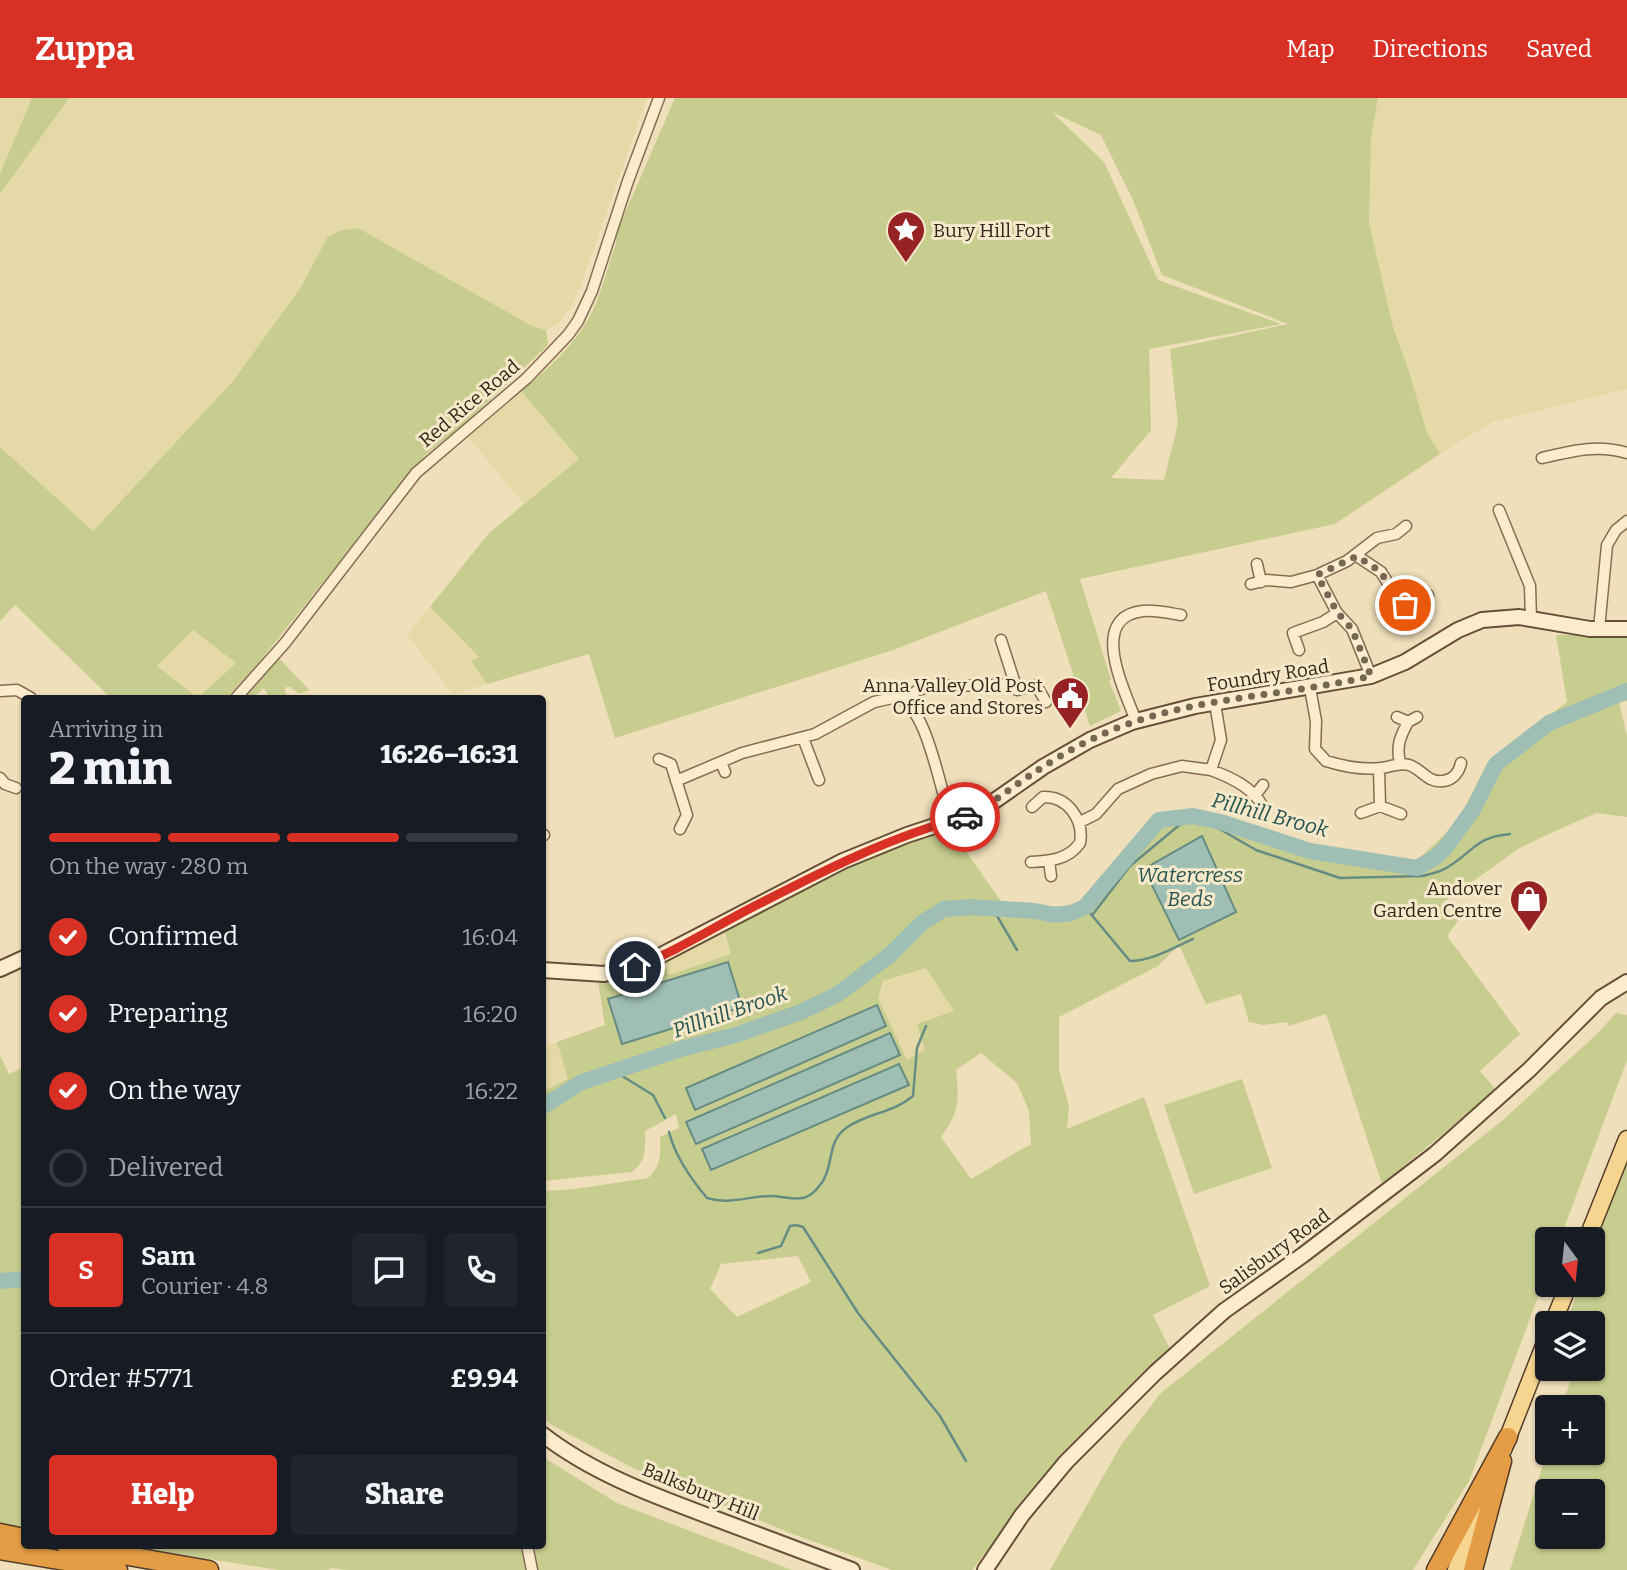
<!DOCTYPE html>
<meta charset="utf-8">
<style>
:root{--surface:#171b24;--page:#20242c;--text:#f1f3f6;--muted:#9ea1a6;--line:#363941;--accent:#d93025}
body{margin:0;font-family:Bitter,serif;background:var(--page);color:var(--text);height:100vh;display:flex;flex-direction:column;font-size:26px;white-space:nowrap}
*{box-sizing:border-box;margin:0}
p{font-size:23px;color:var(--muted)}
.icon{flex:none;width:38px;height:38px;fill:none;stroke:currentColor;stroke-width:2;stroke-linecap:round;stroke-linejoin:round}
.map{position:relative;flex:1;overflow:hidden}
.panel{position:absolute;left:21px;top:597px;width:525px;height:854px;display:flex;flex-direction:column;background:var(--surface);border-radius:7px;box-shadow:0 2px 5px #0004}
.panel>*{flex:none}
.needle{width:46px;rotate:165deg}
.buttons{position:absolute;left:1535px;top:1129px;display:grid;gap:14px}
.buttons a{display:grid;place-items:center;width:70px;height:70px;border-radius:7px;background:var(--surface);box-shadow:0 2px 5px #0004;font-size:35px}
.pin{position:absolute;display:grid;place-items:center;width:60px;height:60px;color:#fff;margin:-30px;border:4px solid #fff;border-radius:50%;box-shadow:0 2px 7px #0007}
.courier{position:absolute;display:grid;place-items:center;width:70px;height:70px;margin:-35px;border:5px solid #d93025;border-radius:50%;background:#fff;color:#222;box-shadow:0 2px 9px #0007}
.overview em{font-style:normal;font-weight:800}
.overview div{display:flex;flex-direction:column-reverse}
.overview{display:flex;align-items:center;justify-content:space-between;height:119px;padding:0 28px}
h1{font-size:46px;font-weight:800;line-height:52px}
.bar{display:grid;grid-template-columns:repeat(4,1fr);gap:10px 7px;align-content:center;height:84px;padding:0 28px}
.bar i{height:9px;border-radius:5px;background:var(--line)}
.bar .active{background:var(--accent)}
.bar p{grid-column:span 4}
.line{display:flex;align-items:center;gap:18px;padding:0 28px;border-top:2px solid var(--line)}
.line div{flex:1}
.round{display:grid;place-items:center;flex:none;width:74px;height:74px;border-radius:7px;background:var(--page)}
ol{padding:0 28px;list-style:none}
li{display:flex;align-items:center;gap:21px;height:77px}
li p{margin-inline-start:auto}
li .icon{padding:7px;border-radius:50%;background:var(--accent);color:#fff;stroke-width:4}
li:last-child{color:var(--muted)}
li i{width:38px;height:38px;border:4px solid var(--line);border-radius:50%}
.button{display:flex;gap:14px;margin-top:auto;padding:14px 28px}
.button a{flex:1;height:80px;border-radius:7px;background:var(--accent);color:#fff;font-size:28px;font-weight:800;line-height:80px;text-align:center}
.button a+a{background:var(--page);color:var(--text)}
header{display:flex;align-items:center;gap:42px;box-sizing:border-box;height:98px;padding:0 35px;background:var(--accent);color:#fff}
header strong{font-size:33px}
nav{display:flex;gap:38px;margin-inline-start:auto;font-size:24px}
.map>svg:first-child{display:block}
</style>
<header>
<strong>Zuppa</strong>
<nav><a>Map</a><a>Directions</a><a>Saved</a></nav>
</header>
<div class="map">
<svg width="1627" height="1472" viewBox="0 0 1627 1472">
<rect width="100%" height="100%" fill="#efdfba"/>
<path fill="#e5daa7" d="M 0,0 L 647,0 L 582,184 L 573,206 L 558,226 L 546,232 L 532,228 L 358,130 L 327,140 L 301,189 L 233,283 L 93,433 L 0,349 Z
M 1378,0 L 1627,0 L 1627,291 L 1492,324 L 1440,356 L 1427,335 L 1408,270 L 1393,229 L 1369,125 L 1371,41 Z
M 521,293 L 579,361 L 524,406 L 468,339 Z
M 430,509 L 480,559 L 472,563 L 487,586 L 453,596 L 407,537 Z
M 193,532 L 237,565 L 198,600 L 157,568 Z
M 724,831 L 731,856 L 669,877 L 663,863 Z
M 926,870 L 954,913 L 925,952 L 907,962 L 878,901 L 883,883 Z
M 557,944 L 568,981 L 543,993 L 543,949 Z"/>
<path fill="#c6cd8e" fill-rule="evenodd" d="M 32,0 L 69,0 L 0,96 L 0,76 Z
M 675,0 L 1378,0 L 1371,41 L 1369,125 L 1393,229 L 1408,270 L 1427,335 L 1440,356 L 1335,426 L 1080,481 L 1111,582 L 1109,583 L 1121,613 L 1090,628 L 1046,493 L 893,552 L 615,640 L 589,556 L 487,586 L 471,563 L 479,559 L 430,509 L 489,435 L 579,361 L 521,293 C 549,271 577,245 593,212 C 602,192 608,168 616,146 L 616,136 ZM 1052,14 L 1101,37 L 1133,102 L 1162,177 L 1288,226 L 1170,251 L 1178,326 L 1164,382 L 1111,380 L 1151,332 L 1149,251 L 1281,226 L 1158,182 L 1104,64 Z
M 358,130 L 532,228 L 546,232 L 548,247 L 461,329 L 426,356 L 251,574 L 226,600 L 198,600 L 236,565 L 193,532 L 157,568 L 198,600 L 111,600 L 15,507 L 0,523 L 0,349 L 93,433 L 233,283 L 301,189 L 327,140 L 339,133 Z
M 1556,537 L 1627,537 L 1627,603 L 1619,604 L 1627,638 L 1627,719 L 1596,715 L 1549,736 L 1518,751 L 1441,806 L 1458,823 L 1447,838 L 1520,936 L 1480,973 L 1496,992 L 1382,1086 L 1326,916 L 1289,928 L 1287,924 L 1263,927 L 1249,924 L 1241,896 L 1206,906 L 1179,847 L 1158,868 L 1059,919 L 1059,972 L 1069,1008 L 1067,1031 L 1144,999 L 1210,1188 L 1153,1217 L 1170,1251 L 1060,1362 L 972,1472 L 892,1472 L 790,1435 L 635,1371 L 552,1327 L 542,1318 L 543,1093 L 575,1091 L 648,1080 C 661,1068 661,1056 660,1039 L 679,1030 L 676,1016 L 645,1033 C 645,1053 647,1061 632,1074 L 543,1083 L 543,993 L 568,981 L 557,944 L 605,927 L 598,883 L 638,876 L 663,863 L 669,877 L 731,856 L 724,831 L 855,764 L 951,732 L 1005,809 L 1079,808 L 1158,721 L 1193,718 L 1308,747 L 1417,762 L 1457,725 L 1487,665 L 1567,604 ZM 926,870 L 954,913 L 917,926 L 925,952 L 907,962 L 878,900 L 883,883 ZM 877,907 L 696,1011 L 695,1011 L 686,990 ZM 981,955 L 1017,985 L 1029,1013 L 1031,1046 L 971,1081 L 941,1039 C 960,1012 959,1004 956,972 ZM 900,966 L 908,987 L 711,1072 ZM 798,1158 L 811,1184 L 737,1219 L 710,1191 L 721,1166 Z
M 278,559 L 309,592 L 299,596 L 290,589 L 286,589 L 285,593 L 288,600 L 270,600 L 264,590 L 253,600 L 240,600 L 264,578 Z
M 1616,915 L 1627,917 L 1627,962 L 1560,1141 L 1547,1141 L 1547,1175 L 1469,1383 L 1413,1472 L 1050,1472 L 1121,1347 L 1161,1295 L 1503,1022 L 1599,934 Z
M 0,957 L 9,976 L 24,969 L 24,1431 L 0,1427 Z
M 1242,981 L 1272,1070 L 1194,1096 L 1164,1007 Z
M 1627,1059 L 1627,1472 L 1510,1472 L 1547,1354 L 1592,1354 L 1592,1309 L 1561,1309 L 1575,1271 L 1592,1270 L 1592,1225 L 1566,1225 L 1580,1187 L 1592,1186 L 1593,1154 ZM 1547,1393 L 1592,1393 L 1592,1438 L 1547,1438 Z
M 543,1359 L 617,1405 L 792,1472 L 346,1472 L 332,1470 L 327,1472 L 279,1472 L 120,1447 L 542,1447 Z"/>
<path fill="#9fbfb5" stroke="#678c83" stroke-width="2" d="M 1202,738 L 1236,814 L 1179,842 L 1144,771 Z
M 728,864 L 742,909 L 622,946 L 608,901 Z
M 877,907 L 886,928 L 695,1012 L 686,990 Z
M 890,935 L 900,957 L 696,1046 L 686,1024 Z
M 899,966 L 909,987 L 711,1072 L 702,1051 Z"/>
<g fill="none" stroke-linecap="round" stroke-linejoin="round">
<path stroke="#678c83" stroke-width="2.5" d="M 1085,809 L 1130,863 C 1151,863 1175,849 1193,841
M 993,811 L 1017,852
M 1093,816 L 1130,768 L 1183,724 L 1204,722 L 1256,752 L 1340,780 L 1422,778 C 1431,776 1441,774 1448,769 C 1474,753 1476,739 1510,736
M 614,973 L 653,997 L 665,1020
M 669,1034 C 675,1058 691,1081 707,1100 C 729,1107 749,1098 771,1098 C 781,1098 793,1102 803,1100 C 812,1098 818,1090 823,1083 C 834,1065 827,1044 846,1030 C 867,1015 893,1015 913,998 L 917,950 L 926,928
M 758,1155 L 781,1148 L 790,1128 L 796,1127 L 803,1129 L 858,1215 L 940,1318 L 966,1363"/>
<path stroke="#9fbfb5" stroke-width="16" d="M 542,1009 L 582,984 L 681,951 L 736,937 L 801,914 L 838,896 L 891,856 L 923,824 L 944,811 L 971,809 L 1035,813 L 1055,817 L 1071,815 L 1085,809 L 1159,722 L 1193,718 L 1224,725 L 1310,753 L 1417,770 L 1436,759 L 1446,749 L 1474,710 L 1496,666 L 1549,625 L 1627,593
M 0,1183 L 24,1181"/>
<defs>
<path id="street" d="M 1542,360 C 1572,353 1597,346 1627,355
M 1499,412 L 1530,488 L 1531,521
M 1357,458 L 1381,474 L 1401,506 L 1418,509
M 1257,466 L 1261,484
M 1317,477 L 1337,515 L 1352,531 L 1371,578
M 1251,486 L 1267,482 L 1291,484 L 1317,477 L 1347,463 L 1377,440 L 1396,436 L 1406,428
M 1421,514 L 1418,509 L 1428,497
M 1599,531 L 1607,447 L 1616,432 L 1627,423
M 1001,542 L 1017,592 L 1036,587 L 1046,604
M 1299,552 L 1293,535 L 1323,524 L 1337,515
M 1310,590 L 1316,623 L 1315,651 L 1326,663 C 1342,668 1364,672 1381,670 C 1391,669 1399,664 1409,667 C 1422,671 1427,685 1443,683 C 1453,682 1459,674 1461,665
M 0,593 L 17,592 L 31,600
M 236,600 L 285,545 L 416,375 L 527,280 L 568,237 L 578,223 L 592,193 L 628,83 L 659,0
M 904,602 L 918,592 L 932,588 L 1002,587 L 1014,583
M 1397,619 L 1408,624 L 1417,619
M 1136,623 C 1125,593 1087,519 1143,513 C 1155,512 1169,515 1181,517
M 803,640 L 819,682
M 659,661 L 671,666 L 687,717 L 680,731
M 721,664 L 725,674
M 1400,665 C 1396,648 1400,639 1408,624
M 1379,671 L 1380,708
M 1211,672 C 1230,679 1252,689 1262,707
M 0,680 L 5,686 L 16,690
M 676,683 L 742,655 L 815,636 L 874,604 L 897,599 C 929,610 939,693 952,723
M 1256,696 L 1263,687
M 1361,715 L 1380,708 L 1401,716
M 1080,724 L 1096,716 L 1118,691 L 1151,676 L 1182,668 L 1211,672 L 1221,642 L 1215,605
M 542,738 L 544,737
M 1049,763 L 1051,778
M 1031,764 C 1049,763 1068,762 1080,745 C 1084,722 1068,698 1043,699 L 1032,709
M 527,1447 L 532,1472"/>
<path id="secondary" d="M 0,871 L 24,860
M 542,872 L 604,876 L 646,865 L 843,763 L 907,737 L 980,713 L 1043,669 L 1090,642 L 1132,624 L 1195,608 L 1371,578 L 1405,564 L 1458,532 L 1482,522 L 1519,519 L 1590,531 L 1627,531
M 542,1336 C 592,1375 652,1397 711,1419 C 758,1437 805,1454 852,1472
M 985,1472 L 1022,1417 L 1066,1364 L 1155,1275 L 1224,1213 L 1303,1157 L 1435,1056 L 1529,972 L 1601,900 L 1627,884"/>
<path id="primary" d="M 1587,1141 L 1627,1041
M 1553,1225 L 1569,1186
M 1503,1352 L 1547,1240
M 1456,1472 L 1487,1392"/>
<path id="highway" d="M 0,1435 L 24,1440
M 66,1447 L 209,1472
M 0,1452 L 118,1472
M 1436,1472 L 1508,1339
M 1473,1472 L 1502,1363"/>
</defs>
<use href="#street" stroke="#866e54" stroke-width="13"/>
<use href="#secondary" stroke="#674f38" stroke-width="18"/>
<use href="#primary" stroke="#533c29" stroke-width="19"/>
<use href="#highway" stroke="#533c29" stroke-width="21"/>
<use href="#street" stroke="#faeccd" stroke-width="10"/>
<use href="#secondary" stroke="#faeccd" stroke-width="14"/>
<use href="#primary" stroke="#f5d58f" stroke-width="16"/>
<use href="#highway" stroke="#e49d45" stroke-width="18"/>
</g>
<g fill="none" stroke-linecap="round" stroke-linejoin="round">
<path stroke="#756752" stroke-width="7" stroke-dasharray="0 12.6" d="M 965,719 C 989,709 1010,690 1032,676 C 1062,656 1097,636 1131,625 C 1208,598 1292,597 1371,578 L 1352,531 L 1337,514 L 1317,477 L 1357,458 L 1381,474 L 1397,502 L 1405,507"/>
<path stroke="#d93025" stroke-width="9" d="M 635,869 C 675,854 711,831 749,811 C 819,775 888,739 965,719"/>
</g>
<defs>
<symbol id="sight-pin" viewBox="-11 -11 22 30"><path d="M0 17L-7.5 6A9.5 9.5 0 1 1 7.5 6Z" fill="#972224" stroke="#f6e9ca"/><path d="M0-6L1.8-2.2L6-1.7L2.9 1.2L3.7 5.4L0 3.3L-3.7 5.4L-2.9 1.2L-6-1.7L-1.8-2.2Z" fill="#fff"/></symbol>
<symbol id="civic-pin" viewBox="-11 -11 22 30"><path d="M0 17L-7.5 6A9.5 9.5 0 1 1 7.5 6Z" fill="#972224" stroke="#f6e9ca"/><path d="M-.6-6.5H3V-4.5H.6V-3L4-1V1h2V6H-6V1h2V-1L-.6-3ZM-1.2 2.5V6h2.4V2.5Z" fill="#fff"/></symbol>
<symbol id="shop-pin" viewBox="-11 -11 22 30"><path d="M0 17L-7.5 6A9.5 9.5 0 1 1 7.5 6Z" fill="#972224" stroke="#f6e9ca"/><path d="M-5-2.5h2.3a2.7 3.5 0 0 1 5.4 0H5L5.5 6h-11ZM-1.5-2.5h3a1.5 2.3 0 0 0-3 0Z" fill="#fff"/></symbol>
</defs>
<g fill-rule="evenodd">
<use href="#sight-pin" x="884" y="110" width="44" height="60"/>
<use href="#civic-pin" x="1048" y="576" width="44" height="60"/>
<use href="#shop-pin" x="1507" y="779" width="44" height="60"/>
</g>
<g text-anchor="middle" stroke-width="6" stroke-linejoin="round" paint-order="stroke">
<g font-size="19" fill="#34261a" stroke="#f6e9ca" text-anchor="end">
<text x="933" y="139" text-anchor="start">Bury Hill Fort</text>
<text x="1043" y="594">Anna Valley Old Post<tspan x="1043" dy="22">Office and Stores</tspan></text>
<text x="1502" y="797">Andover<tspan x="1502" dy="22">Garden Centre</tspan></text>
</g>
<g font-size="19" fill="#34261a" stroke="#f6e9ca">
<text transform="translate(469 305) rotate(-40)" y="7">Red Rice Road</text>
<text transform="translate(1268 577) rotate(-9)" y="7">Foundry Road</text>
<text transform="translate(1274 1153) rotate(-36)" y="7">Salisbury Road</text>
<text transform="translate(701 1393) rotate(22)" y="7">Balksbury Hill</text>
</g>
<g font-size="21" font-style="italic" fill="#285552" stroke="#f6e9ca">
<text transform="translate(1270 717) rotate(15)" y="7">Pillhill Brook</text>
<text x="1190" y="784">Watercress<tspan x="1190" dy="24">Beds</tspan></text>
<text transform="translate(730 914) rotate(-19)" y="7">Pillhill Brook</text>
</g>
</g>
</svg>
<div class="buttons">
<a><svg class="needle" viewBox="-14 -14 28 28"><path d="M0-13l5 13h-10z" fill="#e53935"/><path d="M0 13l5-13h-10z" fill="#9ea1a6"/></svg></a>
<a><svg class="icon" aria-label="layers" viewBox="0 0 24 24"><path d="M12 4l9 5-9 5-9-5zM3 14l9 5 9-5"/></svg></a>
<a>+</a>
<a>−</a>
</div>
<div class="pin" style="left:1405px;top:507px;background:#ea580c"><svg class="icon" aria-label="bag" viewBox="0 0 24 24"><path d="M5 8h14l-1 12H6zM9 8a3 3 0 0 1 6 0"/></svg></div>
<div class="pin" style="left:635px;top:869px;background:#1f2937"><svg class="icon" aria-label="home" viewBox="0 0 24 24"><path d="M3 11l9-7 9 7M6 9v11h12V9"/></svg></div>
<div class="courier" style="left:965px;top:719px"><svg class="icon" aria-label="car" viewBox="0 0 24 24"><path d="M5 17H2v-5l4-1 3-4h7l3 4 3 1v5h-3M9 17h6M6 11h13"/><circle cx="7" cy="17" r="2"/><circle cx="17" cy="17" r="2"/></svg></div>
<section class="panel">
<div class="overview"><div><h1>2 min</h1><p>Arriving in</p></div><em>16:26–16:31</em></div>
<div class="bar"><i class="active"></i><i class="active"></i><i class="active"></i><i></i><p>On the way · 280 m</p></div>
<ol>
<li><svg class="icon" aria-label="check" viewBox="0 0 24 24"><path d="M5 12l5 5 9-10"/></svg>Confirmed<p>16:04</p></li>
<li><svg class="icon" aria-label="check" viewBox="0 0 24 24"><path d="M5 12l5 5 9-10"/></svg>Preparing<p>16:20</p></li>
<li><svg class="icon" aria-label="check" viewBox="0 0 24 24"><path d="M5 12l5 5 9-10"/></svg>On the way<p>16:22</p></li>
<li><i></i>Delivered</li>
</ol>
<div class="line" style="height:126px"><b class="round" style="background:var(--accent);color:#fff">S</b><div><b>Sam</b><p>Courier · 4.8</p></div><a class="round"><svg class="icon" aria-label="chat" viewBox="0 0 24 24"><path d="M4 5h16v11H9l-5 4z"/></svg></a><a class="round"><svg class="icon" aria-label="phone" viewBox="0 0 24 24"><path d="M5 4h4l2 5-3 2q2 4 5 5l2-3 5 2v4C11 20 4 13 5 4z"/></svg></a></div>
<div class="line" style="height:91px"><div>Order #5771</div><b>£9.94</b></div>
<div class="button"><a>Help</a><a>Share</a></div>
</section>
</div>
